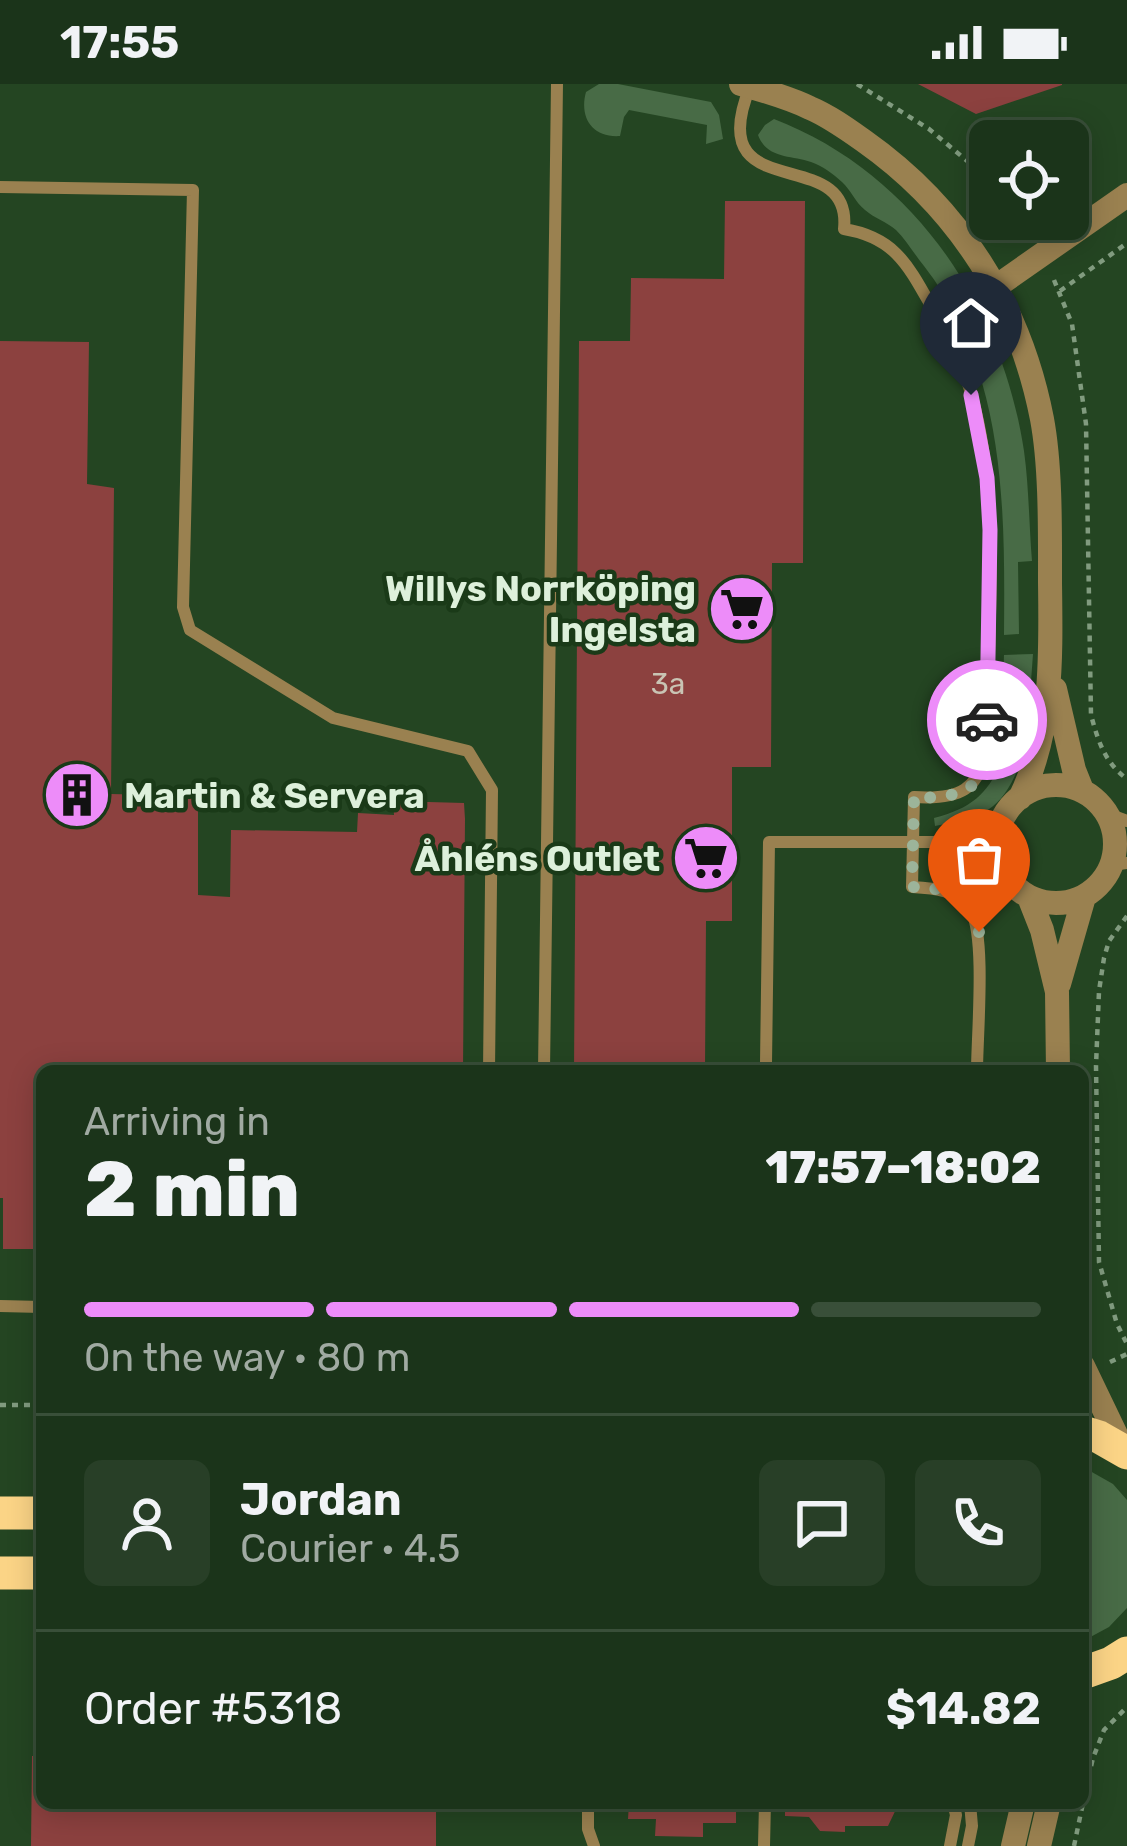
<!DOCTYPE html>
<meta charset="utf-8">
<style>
:root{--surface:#1b341a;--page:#283f27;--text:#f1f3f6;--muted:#a0aaa2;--line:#394f39;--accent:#ed8cf9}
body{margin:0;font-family:Rubik,sans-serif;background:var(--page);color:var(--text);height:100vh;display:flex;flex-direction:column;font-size:45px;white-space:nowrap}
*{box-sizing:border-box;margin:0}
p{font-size:39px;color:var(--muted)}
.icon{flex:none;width:66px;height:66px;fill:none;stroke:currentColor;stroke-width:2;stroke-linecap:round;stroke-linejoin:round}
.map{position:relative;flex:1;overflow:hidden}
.panel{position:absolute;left:36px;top:981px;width:1053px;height:744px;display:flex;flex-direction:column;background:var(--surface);border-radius:18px;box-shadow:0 6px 30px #0003,0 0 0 3px var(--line)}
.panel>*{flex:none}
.controls{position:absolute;left:969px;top:36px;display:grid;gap:24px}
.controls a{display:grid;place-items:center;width:120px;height:120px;border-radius:18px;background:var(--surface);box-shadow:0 6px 30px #0003,0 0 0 3px var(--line);font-size:60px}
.pin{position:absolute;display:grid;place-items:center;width:102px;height:102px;color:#fff;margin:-123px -51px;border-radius:50% 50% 50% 0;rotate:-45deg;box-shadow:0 0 12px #0007}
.pin .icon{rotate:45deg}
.courier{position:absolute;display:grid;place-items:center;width:120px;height:120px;margin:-60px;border:9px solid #ed8cf9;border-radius:50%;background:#fff;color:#222;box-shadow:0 3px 15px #0007}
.overview em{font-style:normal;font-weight:800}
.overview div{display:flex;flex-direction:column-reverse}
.overview{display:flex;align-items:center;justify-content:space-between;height:204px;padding:0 48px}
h1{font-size:78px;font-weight:800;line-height:90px}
.bar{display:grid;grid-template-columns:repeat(4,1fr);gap:18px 12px;align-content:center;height:144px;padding:0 48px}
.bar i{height:15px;border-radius:9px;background:var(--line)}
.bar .active{background:var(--accent)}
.bar p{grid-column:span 4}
.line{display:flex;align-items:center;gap:30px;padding:0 48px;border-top:3px solid var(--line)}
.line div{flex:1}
.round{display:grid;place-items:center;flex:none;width:126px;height:126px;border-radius:18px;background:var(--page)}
.status{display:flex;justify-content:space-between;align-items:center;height:84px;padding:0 60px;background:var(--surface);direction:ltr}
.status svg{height:33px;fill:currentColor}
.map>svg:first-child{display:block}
</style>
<div class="status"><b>17:55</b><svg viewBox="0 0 49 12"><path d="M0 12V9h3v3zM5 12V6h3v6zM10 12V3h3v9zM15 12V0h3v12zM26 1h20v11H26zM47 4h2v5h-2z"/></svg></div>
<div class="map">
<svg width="1127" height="1762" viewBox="0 0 1127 1762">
<rect width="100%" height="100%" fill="#244522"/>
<path fill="#486b46" d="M 599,0 L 618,0 L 711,18 L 719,31 L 723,55 L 706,60 L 707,41 L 629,26 L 624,33 L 620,52 C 592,54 579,33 586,8 Z
M 774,35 C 914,89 1002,222 1024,367 C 1029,403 1029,441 1032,477 L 1018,478 L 1019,550 L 1004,551 C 1005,423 1006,288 924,182 C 915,171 906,156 896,146 C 887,138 874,134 865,126 C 855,118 851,106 842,98 C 833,90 823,82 811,78 C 791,71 767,75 758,51 L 765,41 Z
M 1033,570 L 1027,652 L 1001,652 L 1004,571 Z
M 1004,672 L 1023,673 C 1003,724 989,733 935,742 L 934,734 C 973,724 989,709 1004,672 Z
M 1083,1383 L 1113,1400 L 1127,1416 L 1127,1524 L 1109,1543 L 1083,1557 Z"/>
<path fill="#8c413f" d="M 918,0 L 1062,0 L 1062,1 L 976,30 Z
M 725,117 L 805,117 L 803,479 L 772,479 L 771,683 L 732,683 L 732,837 L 706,837 L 705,987 L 574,987 L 579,257 L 630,257 L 631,194 L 724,195 Z
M 0,257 L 89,258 L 87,400 L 114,404 L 111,710 L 198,712 L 198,811 L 230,813 L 231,746 L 357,748 L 358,729 L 394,731 L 393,717 L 464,719 L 465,735 L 463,987 L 42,987 L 42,1165 L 3,1165 L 3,1114 L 0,1114 Z
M 32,1672 L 42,1672 L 42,1719 L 436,1719 L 436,1762 L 31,1762 Z
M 629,1719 L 736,1719 L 736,1739 L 703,1739 L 703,1753 L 655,1752 L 656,1735 L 628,1735 Z
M 785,1719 L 899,1719 L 888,1742 L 845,1742 L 845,1748 L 820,1747 L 809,1733 L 785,1732 Z"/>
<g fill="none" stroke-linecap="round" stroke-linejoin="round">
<path stroke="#819b7f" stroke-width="4.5" stroke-dasharray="6 6" stroke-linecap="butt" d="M 857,0 L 929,45 L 990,96
M 1021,135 L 1030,148
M 1054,196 L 1072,240 L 1086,340 L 1091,631 C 1098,657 1105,679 1127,695
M 1060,207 L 1127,159
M 1127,832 L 1109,857 L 1104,874 L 1099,907 L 1096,982 L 1099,1178 L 1117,1240 L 1127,1260
M 1110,1278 L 1127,1270
M 0,1321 L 42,1321
M 1083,1717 L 1093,1674 L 1104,1646 L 1127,1623
M 1074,1762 L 1083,1719"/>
<path stroke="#9a8150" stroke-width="12" d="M 750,3 C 700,126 853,57 844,145 C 893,153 907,179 930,220 C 946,249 962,279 972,312 C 1002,422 987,547 987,660 C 981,707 958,716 914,713 L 912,803 C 934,804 959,806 971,827 C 986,853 977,953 977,987
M 0,103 L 193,106 L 183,523 L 190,546 L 333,634 L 468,667 L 492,706 L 489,987
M 1108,730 L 1127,737
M 935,758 L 1004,732
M 1112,781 L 1127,779
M 544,987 L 557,0
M 769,987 L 766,979 L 769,758 L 934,758 L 1000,780
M 0,1222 L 42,1223
M 588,1719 L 588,1745 L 594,1762
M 764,1762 L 765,1719
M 950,1762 L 956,1731 L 953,1719
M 968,1762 L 972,1742 L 970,1719"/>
<path stroke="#9a8150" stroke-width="24" d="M 741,0 C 764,7 788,13 810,24 C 829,32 847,45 864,57 C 959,124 1020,221 1042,335 C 1051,383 1050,449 1050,499 C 1051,573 1053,646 1020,714
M 997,202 L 1127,111
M 1055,605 L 1074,686 L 1082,706
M997 760a59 59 0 1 1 118 0a59 59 0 1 1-118 0Z
M 1029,813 L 1042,846 L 1057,908 L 1058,987
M 1059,900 L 1084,813
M 1083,1282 L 1123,1365"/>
<path stroke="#9a8150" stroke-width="24" d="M 1013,1762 L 1023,1719
M 1039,1762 L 1049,1719"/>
<path stroke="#fbd486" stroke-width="33" d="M 1083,1348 L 1099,1353 L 1127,1369
M 0,1429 L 42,1429
M 0,1489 L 42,1489
M 1083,1589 L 1111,1579 L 1127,1569"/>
</g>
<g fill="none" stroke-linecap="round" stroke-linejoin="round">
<path stroke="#9cb49a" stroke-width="12" stroke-dasharray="0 21.6" d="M 979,848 C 965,812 951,804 912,803 L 914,713 C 938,715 972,713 984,686 C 990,672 987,651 987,636"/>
<path stroke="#ed8cf9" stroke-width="15" d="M 971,311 L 987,394 L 990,446 L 987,636"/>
</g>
<defs>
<symbol id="supermarket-disc" viewBox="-11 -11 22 22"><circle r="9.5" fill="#ed8cf9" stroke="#1a3a18"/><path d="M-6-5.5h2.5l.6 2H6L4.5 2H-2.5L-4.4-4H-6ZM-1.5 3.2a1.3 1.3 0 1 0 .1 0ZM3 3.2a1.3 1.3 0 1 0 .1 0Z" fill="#111"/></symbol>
<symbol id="building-disc" viewBox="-11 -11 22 22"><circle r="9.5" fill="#ed8cf9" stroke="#1a3a18"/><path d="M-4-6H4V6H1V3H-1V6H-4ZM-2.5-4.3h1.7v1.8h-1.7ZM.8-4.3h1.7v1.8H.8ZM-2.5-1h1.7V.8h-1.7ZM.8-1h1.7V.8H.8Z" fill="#111"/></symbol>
</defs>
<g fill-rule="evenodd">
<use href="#supermarket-disc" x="704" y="487" width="76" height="76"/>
<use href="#building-disc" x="39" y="673" width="76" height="76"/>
<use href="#supermarket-disc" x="668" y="736" width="76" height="76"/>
</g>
<g text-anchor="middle" stroke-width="9" stroke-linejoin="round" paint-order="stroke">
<g font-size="30" fill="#c9c4b4">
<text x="668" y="610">3a</text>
</g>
<g font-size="36" font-weight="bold" fill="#ddf0db" stroke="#1a3a18" text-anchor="end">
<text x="696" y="517">Willys Norrköping<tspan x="696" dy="41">Ingelsta</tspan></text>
<text x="124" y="724" text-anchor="start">Martin &amp; Servera</text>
<text x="660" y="787">Åhléns Outlet</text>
</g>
</g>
</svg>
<div class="controls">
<a><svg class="icon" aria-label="locate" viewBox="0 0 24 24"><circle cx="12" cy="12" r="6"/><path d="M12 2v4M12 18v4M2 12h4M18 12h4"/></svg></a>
</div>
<div class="pin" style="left:979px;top:848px;background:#ea580c"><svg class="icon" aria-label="bag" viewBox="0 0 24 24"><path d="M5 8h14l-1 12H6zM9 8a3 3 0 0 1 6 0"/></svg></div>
<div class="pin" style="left:971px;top:311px;background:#1f2937"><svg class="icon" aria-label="home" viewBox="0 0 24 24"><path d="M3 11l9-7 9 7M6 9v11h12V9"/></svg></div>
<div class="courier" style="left:987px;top:636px"><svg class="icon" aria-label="car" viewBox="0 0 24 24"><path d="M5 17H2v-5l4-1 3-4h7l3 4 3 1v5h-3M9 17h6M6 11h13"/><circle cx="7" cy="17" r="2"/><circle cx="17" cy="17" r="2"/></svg></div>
<section class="panel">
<div class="overview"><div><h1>2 min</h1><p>Arriving in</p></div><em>17:57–18:02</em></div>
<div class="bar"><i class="active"></i><i class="active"></i><i class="active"></i><i></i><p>On the way · 80 m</p></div>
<div class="line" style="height:216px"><a class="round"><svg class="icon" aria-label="person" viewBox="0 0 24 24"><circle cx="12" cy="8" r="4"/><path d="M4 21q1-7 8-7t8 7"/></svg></a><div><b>Jordan</b><p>Courier · 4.5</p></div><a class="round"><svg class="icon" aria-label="chat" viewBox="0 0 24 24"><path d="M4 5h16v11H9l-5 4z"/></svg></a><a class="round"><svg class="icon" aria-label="phone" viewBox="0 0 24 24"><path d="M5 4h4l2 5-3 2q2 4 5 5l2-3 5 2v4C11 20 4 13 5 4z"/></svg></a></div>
<div class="line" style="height:156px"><div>Order #5318</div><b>$14.82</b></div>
</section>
</div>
